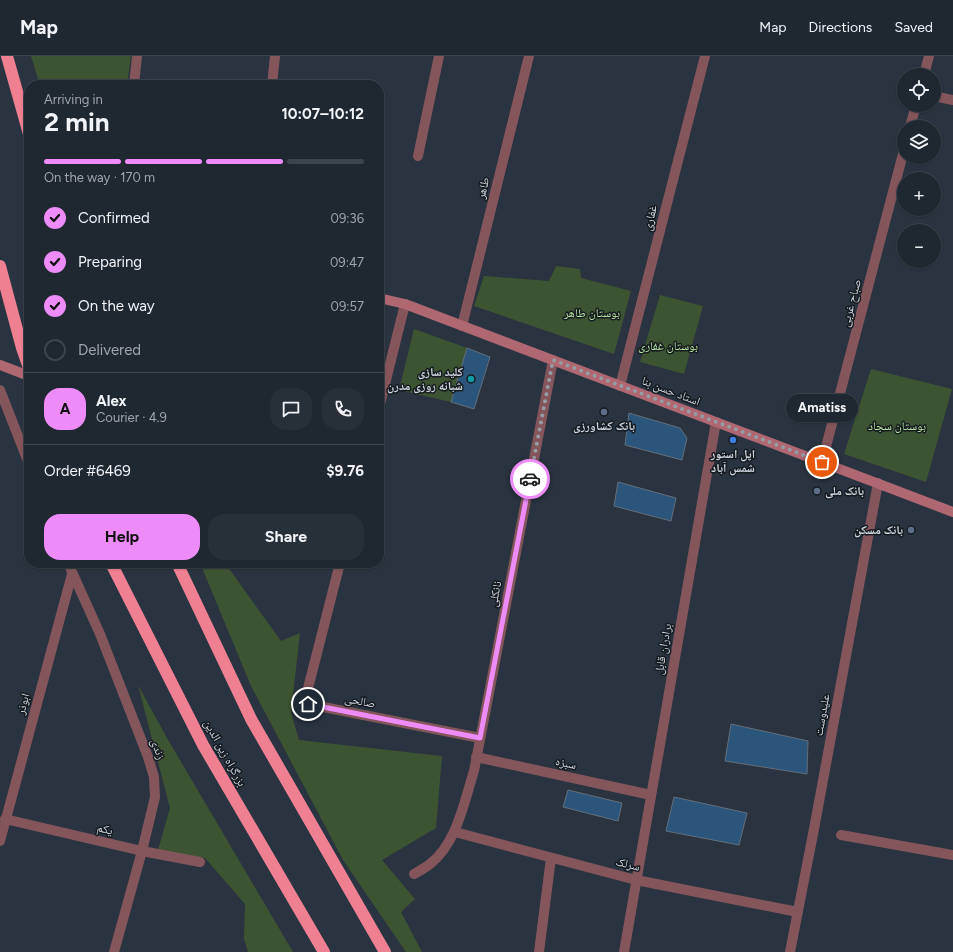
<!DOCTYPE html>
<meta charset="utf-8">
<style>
:root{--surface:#1f2730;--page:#272f38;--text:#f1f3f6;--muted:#a1a5ab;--line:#3c444c;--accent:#ed8cf9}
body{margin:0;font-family:Figtree,"Noto Naskh Arabic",sans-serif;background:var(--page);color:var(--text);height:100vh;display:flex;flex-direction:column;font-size:15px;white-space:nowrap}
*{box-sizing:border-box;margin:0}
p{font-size:13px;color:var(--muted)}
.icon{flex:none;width:22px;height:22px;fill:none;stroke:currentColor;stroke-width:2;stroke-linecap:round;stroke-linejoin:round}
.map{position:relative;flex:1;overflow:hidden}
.panel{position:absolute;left:24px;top:24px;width:360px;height:488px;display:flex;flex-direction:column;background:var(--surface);border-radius:16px;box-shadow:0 1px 3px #0004,0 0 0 1px var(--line)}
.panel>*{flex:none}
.buttons{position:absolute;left:897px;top:12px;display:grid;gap:8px}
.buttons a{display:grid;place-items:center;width:44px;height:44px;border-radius:50%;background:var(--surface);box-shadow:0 1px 3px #0004,0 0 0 1px var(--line);font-size:20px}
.pin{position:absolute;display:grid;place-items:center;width:34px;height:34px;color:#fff;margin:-17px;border:2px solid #fff;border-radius:50%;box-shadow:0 1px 4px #0007}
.courier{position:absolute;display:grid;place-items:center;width:40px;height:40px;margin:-20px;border:3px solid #ed8cf9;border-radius:50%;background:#fff;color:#222;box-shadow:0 1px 5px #0007}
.bubble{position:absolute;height:28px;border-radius:14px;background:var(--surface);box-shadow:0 1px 3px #0004,0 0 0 1px var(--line);font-size:13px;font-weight:700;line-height:28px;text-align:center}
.summary em{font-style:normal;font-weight:700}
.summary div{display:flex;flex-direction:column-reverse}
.summary{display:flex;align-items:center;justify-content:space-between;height:68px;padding:0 20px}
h1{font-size:26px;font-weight:700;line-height:30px}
.bar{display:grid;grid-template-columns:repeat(4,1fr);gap:6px 4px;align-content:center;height:48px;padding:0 20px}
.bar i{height:5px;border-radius:3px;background:var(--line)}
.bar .active{background:var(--accent)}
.bar p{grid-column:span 4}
.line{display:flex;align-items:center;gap:10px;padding:0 20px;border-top:1px solid var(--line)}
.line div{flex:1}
.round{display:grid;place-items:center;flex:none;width:42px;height:42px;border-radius:16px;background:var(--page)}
ol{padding:0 20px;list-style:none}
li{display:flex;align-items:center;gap:12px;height:44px}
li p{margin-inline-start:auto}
li .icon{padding:4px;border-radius:50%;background:var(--accent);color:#111;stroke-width:4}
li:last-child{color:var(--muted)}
li i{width:22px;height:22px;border:2px solid var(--line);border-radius:50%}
.button{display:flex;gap:8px;margin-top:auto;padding:8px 20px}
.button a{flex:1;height:46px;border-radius:16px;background:var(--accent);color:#111;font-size:16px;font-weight:700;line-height:46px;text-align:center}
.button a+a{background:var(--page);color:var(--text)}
header{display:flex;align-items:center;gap:24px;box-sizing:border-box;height:56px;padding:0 20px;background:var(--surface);border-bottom:1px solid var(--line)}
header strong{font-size:19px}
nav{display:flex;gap:22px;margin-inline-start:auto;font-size:14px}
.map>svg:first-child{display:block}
</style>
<header>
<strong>Map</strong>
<nav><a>Map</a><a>Directions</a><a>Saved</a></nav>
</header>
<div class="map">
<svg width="953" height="896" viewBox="0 0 953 896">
<rect width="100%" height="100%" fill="#293440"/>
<path fill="#3c5431" d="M 31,0 L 131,0 L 127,29 L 40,29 Z
M 556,210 L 580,213 L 581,222 L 631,235 L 614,298 L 474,250 L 484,220 L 549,225 Z
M 660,239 L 703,250 L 684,318 L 640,306 Z
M 414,273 L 467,292 L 451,346 L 399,334 Z
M 871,313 L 952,333 L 926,426 L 844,398 Z
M 200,507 L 225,507 L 281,585 L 300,577 L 291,657 L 299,684 L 442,700 L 436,772 L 382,804 L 415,843 L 401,856 L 422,896 L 406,896 L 343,804 L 251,630 Z
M 138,629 L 167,682 L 293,896 L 248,896 L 244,883 L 245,848 L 205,802 L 158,794 L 170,752 Z"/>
<path fill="#2c557b" stroke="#626f7c" d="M 467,292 L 490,301 L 474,353 L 451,346 Z
M 629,357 L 680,372 L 687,382 L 682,404 L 625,389 Z
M 618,426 L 676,442 L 671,465 L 614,450 Z
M 731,668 L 808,685 L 807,718 L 725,705 Z
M 568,734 L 622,747 L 618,765 L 563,751 Z
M 674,741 L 747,757 L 739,789 L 666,775 Z"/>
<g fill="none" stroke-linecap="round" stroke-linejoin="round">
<path stroke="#84555b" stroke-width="10" d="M 924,19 L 929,0
M 134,29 L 137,0
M 272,29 L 275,0
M 934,40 L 953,44
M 910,71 L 916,49
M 418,100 L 439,0
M 462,270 L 529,0
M 620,330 L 705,0
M 0,334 L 29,408
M 379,352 L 405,248
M 822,406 L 904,94
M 68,507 L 100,578 L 148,701 L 154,721 L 155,741 L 142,795 L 114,896
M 340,507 L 305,644 L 306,647 L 308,648 L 480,682
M 476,701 L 651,739
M 5,763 L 142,795 L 200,806
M 455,776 L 636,824 L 798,856
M 841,779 L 953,799
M 0,785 L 72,518
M 414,818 C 419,815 425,812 430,808 C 457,787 464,746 474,715 L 553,304
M 539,896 L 551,802
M 624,896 L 716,366
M 790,896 L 814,773 L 878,427"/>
<path stroke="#af6772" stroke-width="10" d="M 379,242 L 405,248 L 953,456
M 0,309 L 29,320"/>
<path stroke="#ef8092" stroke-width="12" d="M 7,0 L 29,78
M 0,210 L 22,292 L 29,312
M 111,507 L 203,689 L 324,896
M 177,507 L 251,663 L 385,896"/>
</g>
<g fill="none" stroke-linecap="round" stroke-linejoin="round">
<path stroke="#959da7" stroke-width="4" stroke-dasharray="0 7.2" d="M 530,423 L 553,304 L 822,406"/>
<path stroke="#ed8cf9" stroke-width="5" d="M 308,648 L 480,682 L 530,423"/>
</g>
<circle fill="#0f9aa8" stroke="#161b20" stroke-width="1.5" cx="471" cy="323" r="4"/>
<g fill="#5c6f8a" stroke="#161b20" stroke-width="1.5">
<circle cx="604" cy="356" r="4"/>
<circle cx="817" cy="435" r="4"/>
<circle cx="911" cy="474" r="4"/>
</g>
<circle fill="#3f7fe0" stroke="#161b20" stroke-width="1.5" cx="733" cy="384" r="4"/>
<g text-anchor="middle" stroke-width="3" stroke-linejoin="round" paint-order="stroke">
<g font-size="12" fill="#cfd6de" stroke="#161b20">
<text transform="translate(483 132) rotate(-76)" y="4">طاهر</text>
<text transform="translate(650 162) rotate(-76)" y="4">غفاری</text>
<text transform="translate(851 247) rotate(-75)" y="4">صباح غربی</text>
<text transform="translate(671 335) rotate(21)" y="4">استاد حسن بنا</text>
<text transform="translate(495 538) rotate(-79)" y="4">نانکلی</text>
<text transform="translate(663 593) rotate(-80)" y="4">برادران قابل</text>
<text transform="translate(360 645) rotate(11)" y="4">صالحی</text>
<text transform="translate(23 648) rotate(-75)" y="4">ابوذر</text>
<text transform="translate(822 659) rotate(-80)" y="4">علیدوست</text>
<text transform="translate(158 693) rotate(70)" y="4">زندی</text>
<text transform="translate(225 697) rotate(61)" y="4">بزرگراه زین الدین</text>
<text transform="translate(566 707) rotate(12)" y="4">سبزه</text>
<text transform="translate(105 773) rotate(13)" y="4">یکم</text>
<text transform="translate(628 808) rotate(14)" y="4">سرلک</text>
</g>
<g font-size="12" fill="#b6e7a0" stroke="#161b20">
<text x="592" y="261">بوستان طاهر</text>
<text x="668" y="294">بوستان غفاری</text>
<text x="897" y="374">بوستان سجاد</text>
</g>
<g font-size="12" font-weight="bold" fill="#cfd6de" stroke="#161b20" text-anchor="end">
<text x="463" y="320">کلید سازی<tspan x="463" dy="14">شبانه روزی مدرن</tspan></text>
<text x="604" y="374" text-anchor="middle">بانک کشاورزی</text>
<text x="733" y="402" text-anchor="middle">اپل استور<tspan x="733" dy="14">شمس آباد</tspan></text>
<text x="825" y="439" text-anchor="start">بانک ملی</text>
<text x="903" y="478">بانک مسکن</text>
</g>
</g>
</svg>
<div class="buttons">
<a><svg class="icon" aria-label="locate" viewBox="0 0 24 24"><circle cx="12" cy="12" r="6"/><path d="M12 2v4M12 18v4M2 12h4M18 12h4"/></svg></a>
<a><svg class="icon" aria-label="layers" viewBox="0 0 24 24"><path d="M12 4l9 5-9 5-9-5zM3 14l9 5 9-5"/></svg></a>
<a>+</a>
<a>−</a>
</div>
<div class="pin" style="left:822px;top:406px;background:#ea580c"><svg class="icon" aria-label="bag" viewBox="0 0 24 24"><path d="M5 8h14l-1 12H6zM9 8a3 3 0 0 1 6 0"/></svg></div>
<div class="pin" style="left:308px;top:648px;background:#1f2937"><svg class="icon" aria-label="home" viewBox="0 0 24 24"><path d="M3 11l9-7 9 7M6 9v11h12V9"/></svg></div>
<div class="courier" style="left:530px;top:423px"><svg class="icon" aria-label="car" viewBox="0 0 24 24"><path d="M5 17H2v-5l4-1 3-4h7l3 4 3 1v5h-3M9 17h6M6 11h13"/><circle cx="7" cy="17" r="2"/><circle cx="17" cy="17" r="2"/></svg></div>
<div class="bubble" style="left:786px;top:338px;width:72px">Amatiss</div>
<section class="panel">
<div class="summary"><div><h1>2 min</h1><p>Arriving in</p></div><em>10:07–10:12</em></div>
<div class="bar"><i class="active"></i><i class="active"></i><i class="active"></i><i></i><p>On the way · 170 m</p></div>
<ol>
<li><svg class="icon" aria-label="check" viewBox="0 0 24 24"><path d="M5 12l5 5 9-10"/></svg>Confirmed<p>09:36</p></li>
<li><svg class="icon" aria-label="check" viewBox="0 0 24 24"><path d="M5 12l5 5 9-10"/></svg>Preparing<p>09:47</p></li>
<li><svg class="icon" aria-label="check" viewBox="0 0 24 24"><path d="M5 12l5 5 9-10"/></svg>On the way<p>09:57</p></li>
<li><i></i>Delivered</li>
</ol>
<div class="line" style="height:72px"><b class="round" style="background:var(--accent);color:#111">A</b><div><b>Alex</b><p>Courier · 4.9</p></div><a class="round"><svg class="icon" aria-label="chat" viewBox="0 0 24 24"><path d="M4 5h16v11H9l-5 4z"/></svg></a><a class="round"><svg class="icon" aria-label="phone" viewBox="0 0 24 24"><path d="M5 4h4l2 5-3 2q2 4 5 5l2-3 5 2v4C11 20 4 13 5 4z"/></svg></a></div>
<div class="line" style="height:52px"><div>Order #6469</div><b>$9.76</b></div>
<div class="button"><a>Help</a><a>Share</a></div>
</section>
</div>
